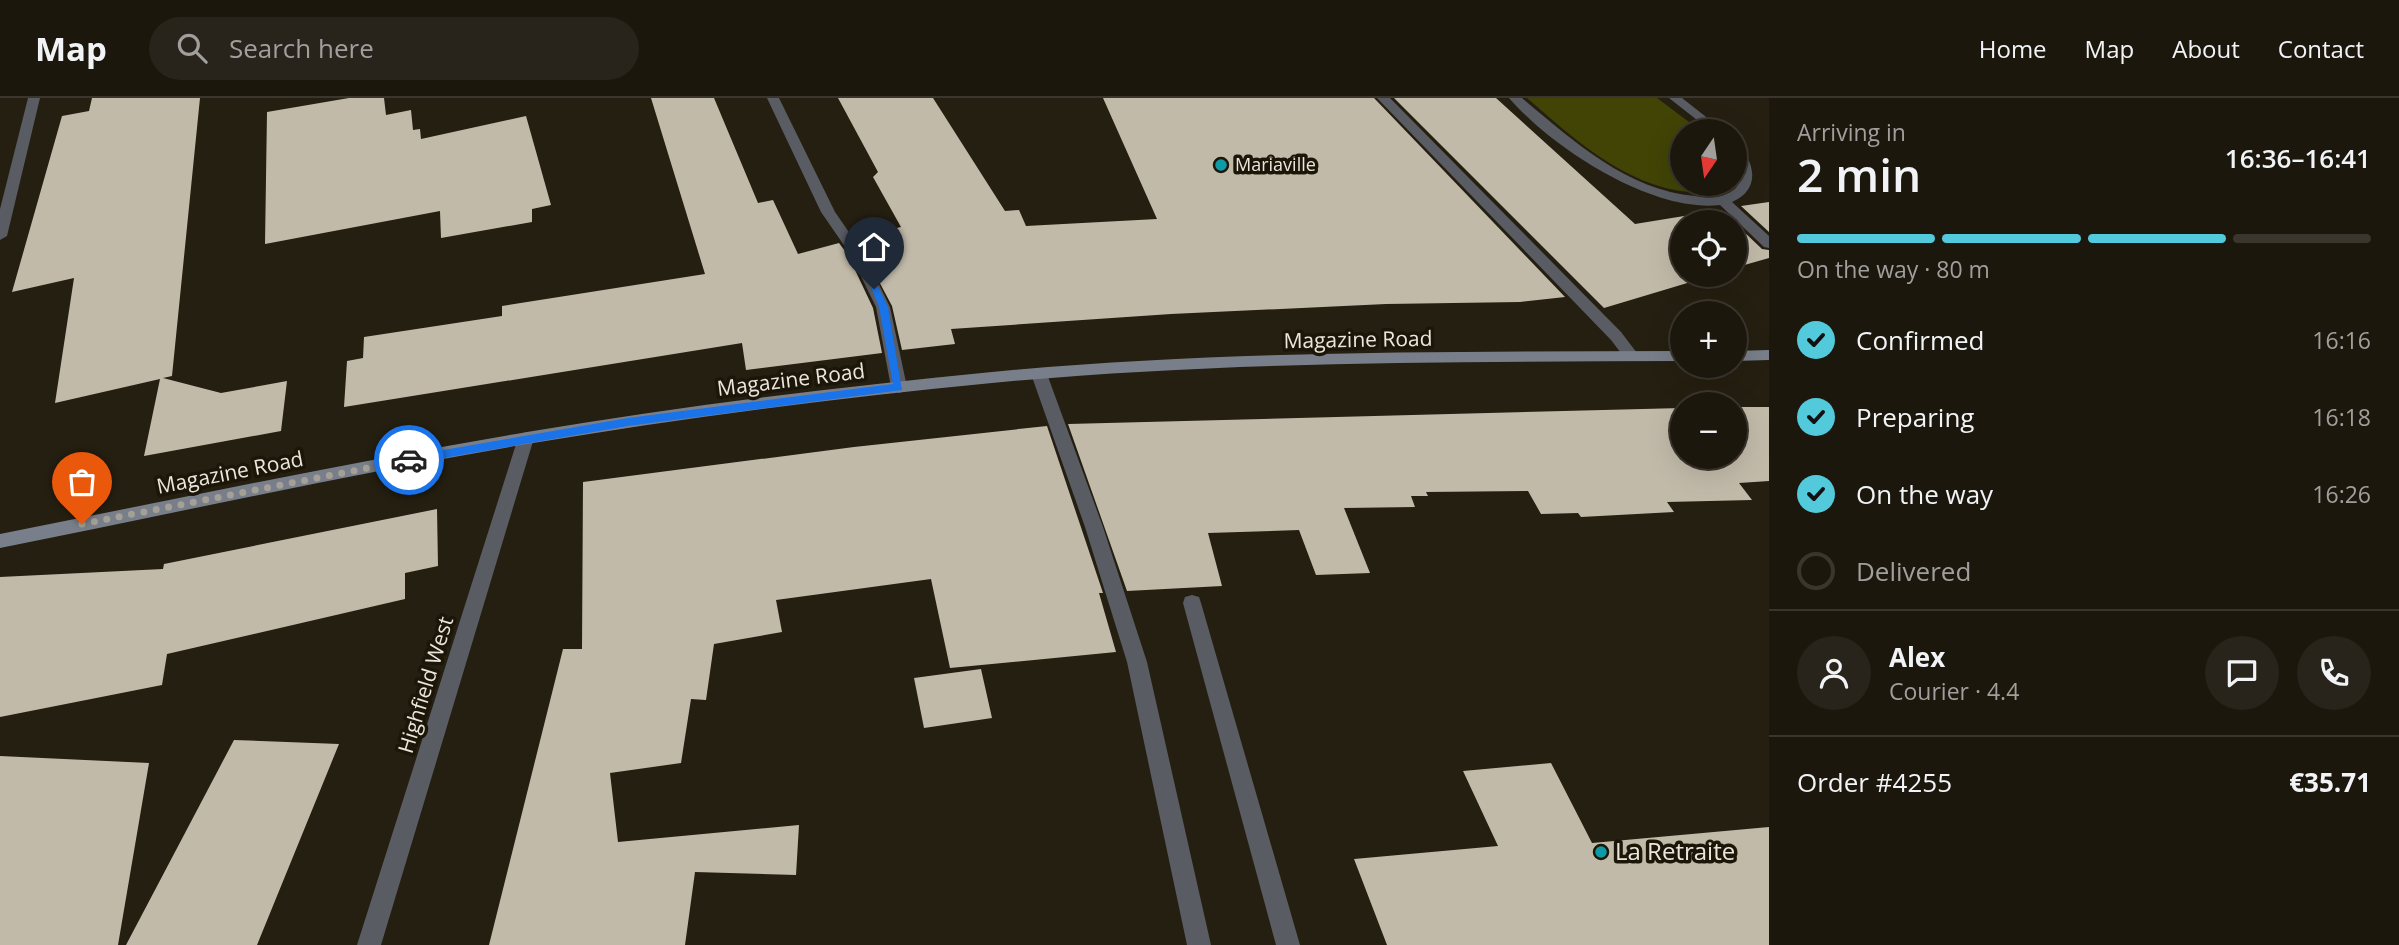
<!DOCTYPE html>
<meta charset="utf-8">
<style>
:root{--surface:#1c170d;--page:#29241b;--text:#f1f3f6;--muted:#a09f9d;--line:#3a362e;--accent:#53cadc}
body{margin:0;font-family:"Open Sans",sans-serif;background:var(--page);color:var(--text);height:100vh;display:flex;flex-direction:column;font-size:26px;white-space:nowrap}
*{box-sizing:border-box;margin:0}
p{font-size:23px;color:var(--muted)}
.icon{flex:none;width:38px;height:38px;fill:none;stroke:currentColor;stroke-width:2;stroke-linecap:round;stroke-linejoin:round}
.map{position:relative;flex:1;overflow:hidden}
.details{display:flex;flex-direction:column;background:var(--surface);width:630px}
.details>*{flex:none}
.needle{width:46px;rotate:193deg}
.tools{position:absolute;left:1670px;top:21px;display:grid;gap:14px}
.tools a{display:grid;place-items:center;width:77px;height:77px;border-radius:50%;background:var(--surface);box-shadow:0 7px 28px #0002,0 0 0 2px var(--line);font-size:35px}
.pin{position:absolute;display:grid;place-items:center;width:60px;height:60px;color:#fff;margin:-72px -30px;border-radius:50% 50% 50% 0;rotate:-45deg;box-shadow:0 0 7px #0007}
.pin .icon{rotate:45deg}
.courier{position:absolute;display:grid;place-items:center;width:70px;height:70px;margin:-35px;border:5px solid #1a73e8;border-radius:50%;background:#fff;color:#222;box-shadow:0 2px 9px #0007}
.overview em{font-style:normal;font-weight:600}
.overview div{display:flex;flex-direction:column-reverse}
.overview{display:flex;align-items:center;justify-content:space-between;height:119px;padding:0 28px}
h1{font-size:46px;font-weight:600;line-height:52px}
.bar{display:grid;grid-template-columns:repeat(4,1fr);gap:10px 7px;align-content:center;height:84px;padding:0 28px}
.bar i{height:9px;border-radius:5px;background:var(--line)}
.bar .on{background:var(--accent)}
.bar p{grid-column:span 4}
.line{display:flex;align-items:center;gap:18px;padding:0 28px;border-top:2px solid var(--line)}
.line div{flex:1}
.round{display:grid;place-items:center;flex:none;width:74px;height:74px;border-radius:37px;background:var(--page)}
ol{padding:0 28px;list-style:none}
li{display:flex;align-items:center;gap:21px;height:77px}
li p{margin-inline-start:auto}
li .icon{padding:7px;border-radius:50%;background:var(--accent);color:#111;stroke-width:4}
li:last-child{color:var(--muted)}
li i{width:38px;height:38px;border:4px solid var(--line);border-radius:50%}
header{display:flex;align-items:center;gap:42px;box-sizing:border-box;height:98px;padding:0 35px;background:var(--surface);border-bottom:2px solid var(--line)}
header strong{font-size:33px}
nav{display:flex;gap:38px;margin-inline-start:auto;font-size:24px}
.search{width:490px;height:63px;background:var(--page);display:flex;align-items:center;gap:18px;box-sizing:border-box;padding:0 24px;border-radius:38px;color:var(--muted);font-size:26px}
main{display:flex;flex:1;min-height:0}
.map>svg:first-child{display:block}
</style>
<header>
<strong>Map</strong>
<div class="search"><svg class="icon" aria-label="search" viewBox="0 0 24 24"><circle cx="10" cy="10" r="6"/><path d="M15 15l6 6"/></svg>Search here</div>
<nav><a>Home</a><a>Map</a><a>About</a><a>Contact</a></nav>
</header>
<main>
<div class="map">
<svg width="1769" height="847" viewBox="0 0 1769 847">
<rect width="100%" height="100%" fill="#251f11"/>
<path fill="#414405" d="M 1527,0 L 1657,0 L 1701,33 L 1682,33 L 1682,86 L 1724,86 C 1715,96 1702,95 1689,94 C 1625,88 1573,40 1527,0 Z"/>
<path fill="#c2baa9" d="M 92,0 L 200,0 L 172,278 L 163,280 L 221,295 L 287,283 L 281,333 L 144,358 L 160,281 L 55,305 L 74,180 L 12,194 L 62,18 L 89,13 Z
M 349,0 L 384,0 L 386,17 L 411,12 L 413,32 L 420,31 L 421,41 L 526,18 L 551,107 L 532,111 L 532,124 L 441,140 L 440,113 L 265,146 L 267,14 Z
M 651,0 L 714,0 L 758,105 L 773,102 L 798,156 L 839,145 L 848,157 L 873,210 L 882,255 L 746,272 L 742,245 L 344,309 L 347,263 L 363,260 L 364,239 L 502,218 L 502,208 L 705,176 Z
M 838,0 L 933,0 L 1005,113 L 1019,112 L 1026,128 L 1157,121 L 1103,0 L 1374,0 L 1565,199 L 1520,204 L 1386,206 L 1171,216 L 951,231 L 955,246 L 902,252 L 892,208 L 856,140 L 901,129 L 873,79 L 878,74 Z
M 1394,0 L 1496,0 L 1635,126 L 1721,112 L 1762,151 L 1769,152 L 1769,160 L 1734,170 L 1734,124 L 1682,124 L 1682,177 L 1714,177 L 1604,210 Z
M 1769,104 L 1769,134 L 1741,108 Z
M 1734,309 L 1769,309 L 1769,383 L 1739,385 L 1752,402 L 1667,404 L 1674,414 L 1581,419 L 1578,415 L 1541,416 L 1528,393 L 1426,394 L 1428,398 L 1411,398 L 1415,409 L 1344,410 L 1370,475 L 1316,477 L 1299,432 L 1208,435 L 1222,488 L 1127,493 L 1068,326 L 1682,310 L 1682,359 L 1734,359 Z
M 1047,328 L 1103,495 L 1099,495 L 1116,554 L 950,570 L 931,481 L 776,502 L 782,534 L 714,546 L 706,602 L 691,601 L 681,665 L 610,675 L 618,744 L 799,727 L 796,777 L 695,774 L 685,847 L 489,847 L 563,551 L 582,551 L 583,384 L 854,349 Z
M 437,411 L 438,468 L 405,475 L 405,501 L 167,556 L 162,587 L 0,619 L 0,479 L 163,471 L 164,466 Z
M 981,571 L 992,620 L 924,630 L 914,580 Z
M 234,642 L 339,646 L 257,847 L 126,847 Z
M 0,658 L 149,665 L 118,847 L 0,847 Z
M 1551,665 L 1592,745 L 1769,729 L 1769,847 L 1387,847 L 1354,761 L 1498,748 L 1463,673 Z"/>
<g fill="none" stroke-linecap="round" stroke-linejoin="round">
<path fill="#595c63" fill-rule="evenodd" d="M 1377,0 L 1390,0 L 1621,234 L 1640,259 L 1637,263 L 1627,263 L 1611,242 Z
M 1039,270 L 1047,276 L 1103,429 L 1147,564 L 1211,847 L 1187,847 L 1127,564 L 1085,429 L 1031,276 Z
M 1192,497 L 1199,499 L 1201,505 L 1300,847 L 1276,847 L 1183,505 L 1185,499 Z"/>
<path fill="#595c63" fill-rule="evenodd" d="M 28,0 L 40,0 L 7,138 L 0,142 L 0,111 Z
M 767,0 L 779,0 L 835,114 L 864,156 L 890,209 L 907,289 L 905,293 L 899,295 L 891,289 L 876,209 L 850,156 L 821,114 Z
M 1509,0 L 1522,0 C 1572,42 1627,92 1695,98 C 1711,100 1723,101 1736,90 C 1745,74 1734,62 1734,45 L 1738,46 C 1756,66 1760,92 1732,104 L 1769,138 L 1769,150 L 1764,149 L 1720,107 C 1652,115 1552,50 1509,0 Z
M 1669,0 L 1682,0 L 1724,33 L 1711,33 Z
M 526,334 L 534,340 L 381,847 L 357,847 L 518,340 Z"/>
<path fill="#797f8a" fill-rule="evenodd" d="M 1769,252 L 1769,262 L 1734,263 L 1734,253 Z
M 1682,253 L 1682,263 C 1452,264 1221,263 992,285 C 836,300 681,320 527,346 C 350,376 175,415 0,450 L 0,436 C 176,401 351,364 527,334 C 681,308 837,289 992,274 C 1221,252 1452,254 1682,253 Z"/>
</g>
<path fill="#1a73e8" d="M 871,189 L 878,189 L 888,209 L 902,292 L 628,328 L 409,366 L 404,362 L 409,358 L 628,320 L 893,286 L 879,209 Z"/>
<g fill="none" stroke-linecap="round" stroke-linejoin="round">
<path stroke="#a5a096" stroke-width="7" stroke-dasharray="0 12.6" d="M 82,426 L 409,362"/>
</g>
<g fill="#0f9aa8" stroke="#1c1608" stroke-width="2.5">
<circle cx="1221" cy="67" r="7"/>
<circle cx="1601" cy="754" r="7"/>
</g>
<g text-anchor="middle" stroke-width="7" stroke-linejoin="round" paint-order="stroke">
<g font-size="18" fill="#eae6dd" stroke="#1c1608" text-anchor="start">
<text x="1235" y="73">Mariaville</text>
</g>
<g font-size="21" fill="#eae6dd" stroke="#1c1608">
<text transform="translate(1358 242) rotate(-1)" y="7">Magazine Road</text>
<text transform="translate(791 282) rotate(-7)" y="7">Magazine Road</text>
<text transform="translate(230 375) rotate(-11)" y="7">Magazine Road</text>
<text transform="translate(426 587) rotate(-73)" y="7">Highfield West</text>
</g>
<g font-size="24" fill="#eae6dd" stroke="#1c1608" text-anchor="start">
<text x="1615" y="762">La Retraite</text>
</g>
</g>
</svg>
<div class="tools">
<a><svg class="needle" viewBox="-14 -14 28 28"><path d="M0-13l5 13h-10z" fill="#e53935"/><path d="M0 13l5-13h-10z" fill="#a09f9d"/></svg></a>
<a><svg class="icon" aria-label="locate" viewBox="0 0 24 24"><circle cx="12" cy="12" r="6"/><path d="M12 2v4M12 18v4M2 12h4M18 12h4"/></svg></a>
<a>+</a>
<a>−</a>
</div>
<div class="pin" style="left:82px;top:426px;background:#ea580c"><svg class="icon" aria-label="bag" viewBox="0 0 24 24"><path d="M5 8h14l-1 12H6zM9 8a3 3 0 0 1 6 0"/></svg></div>
<div class="pin" style="left:874px;top:191px;background:#1f2937"><svg class="icon" aria-label="home" viewBox="0 0 24 24"><path d="M3 11l9-7 9 7M6 9v11h12V9"/></svg></div>
<div class="courier" style="left:409px;top:362px"><svg class="icon" aria-label="car" viewBox="0 0 24 24"><path d="M5 17H2v-5l4-1 3-4h7l3 4 3 1v5h-3M9 17h6M6 11h13"/><circle cx="7" cy="17" r="2"/><circle cx="17" cy="17" r="2"/></svg></div>
</div>
<section class="details">
<div class="overview"><div><h1>2 min</h1><p>Arriving in</p></div><em>16:36–16:41</em></div>
<div class="bar"><i class="on"></i><i class="on"></i><i class="on"></i><i></i><p>On the way · 80 m</p></div>
<ol>
<li><svg class="icon" aria-label="check" viewBox="0 0 24 24"><path d="M5 12l5 5 9-10"/></svg>Confirmed<p>16:16</p></li>
<li><svg class="icon" aria-label="check" viewBox="0 0 24 24"><path d="M5 12l5 5 9-10"/></svg>Preparing<p>16:18</p></li>
<li><svg class="icon" aria-label="check" viewBox="0 0 24 24"><path d="M5 12l5 5 9-10"/></svg>On the way<p>16:26</p></li>
<li><i></i>Delivered</li>
</ol>
<div class="line" style="height:126px"><a class="round"><svg class="icon" aria-label="person" viewBox="0 0 24 24"><circle cx="12" cy="8" r="4"/><path d="M4 21q1-7 8-7t8 7"/></svg></a><div><b>Alex</b><p>Courier · 4.4</p></div><a class="round"><svg class="icon" aria-label="chat" viewBox="0 0 24 24"><path d="M4 5h16v11H9l-5 4z"/></svg></a><a class="round"><svg class="icon" aria-label="phone" viewBox="0 0 24 24"><path d="M5 4h4l2 5-3 2q2 4 5 5l2-3 5 2v4C11 20 4 13 5 4z"/></svg></a></div>
<div class="line" style="height:91px"><div>Order #4255</div><b>€35.71</b></div>
</section>
</main>
